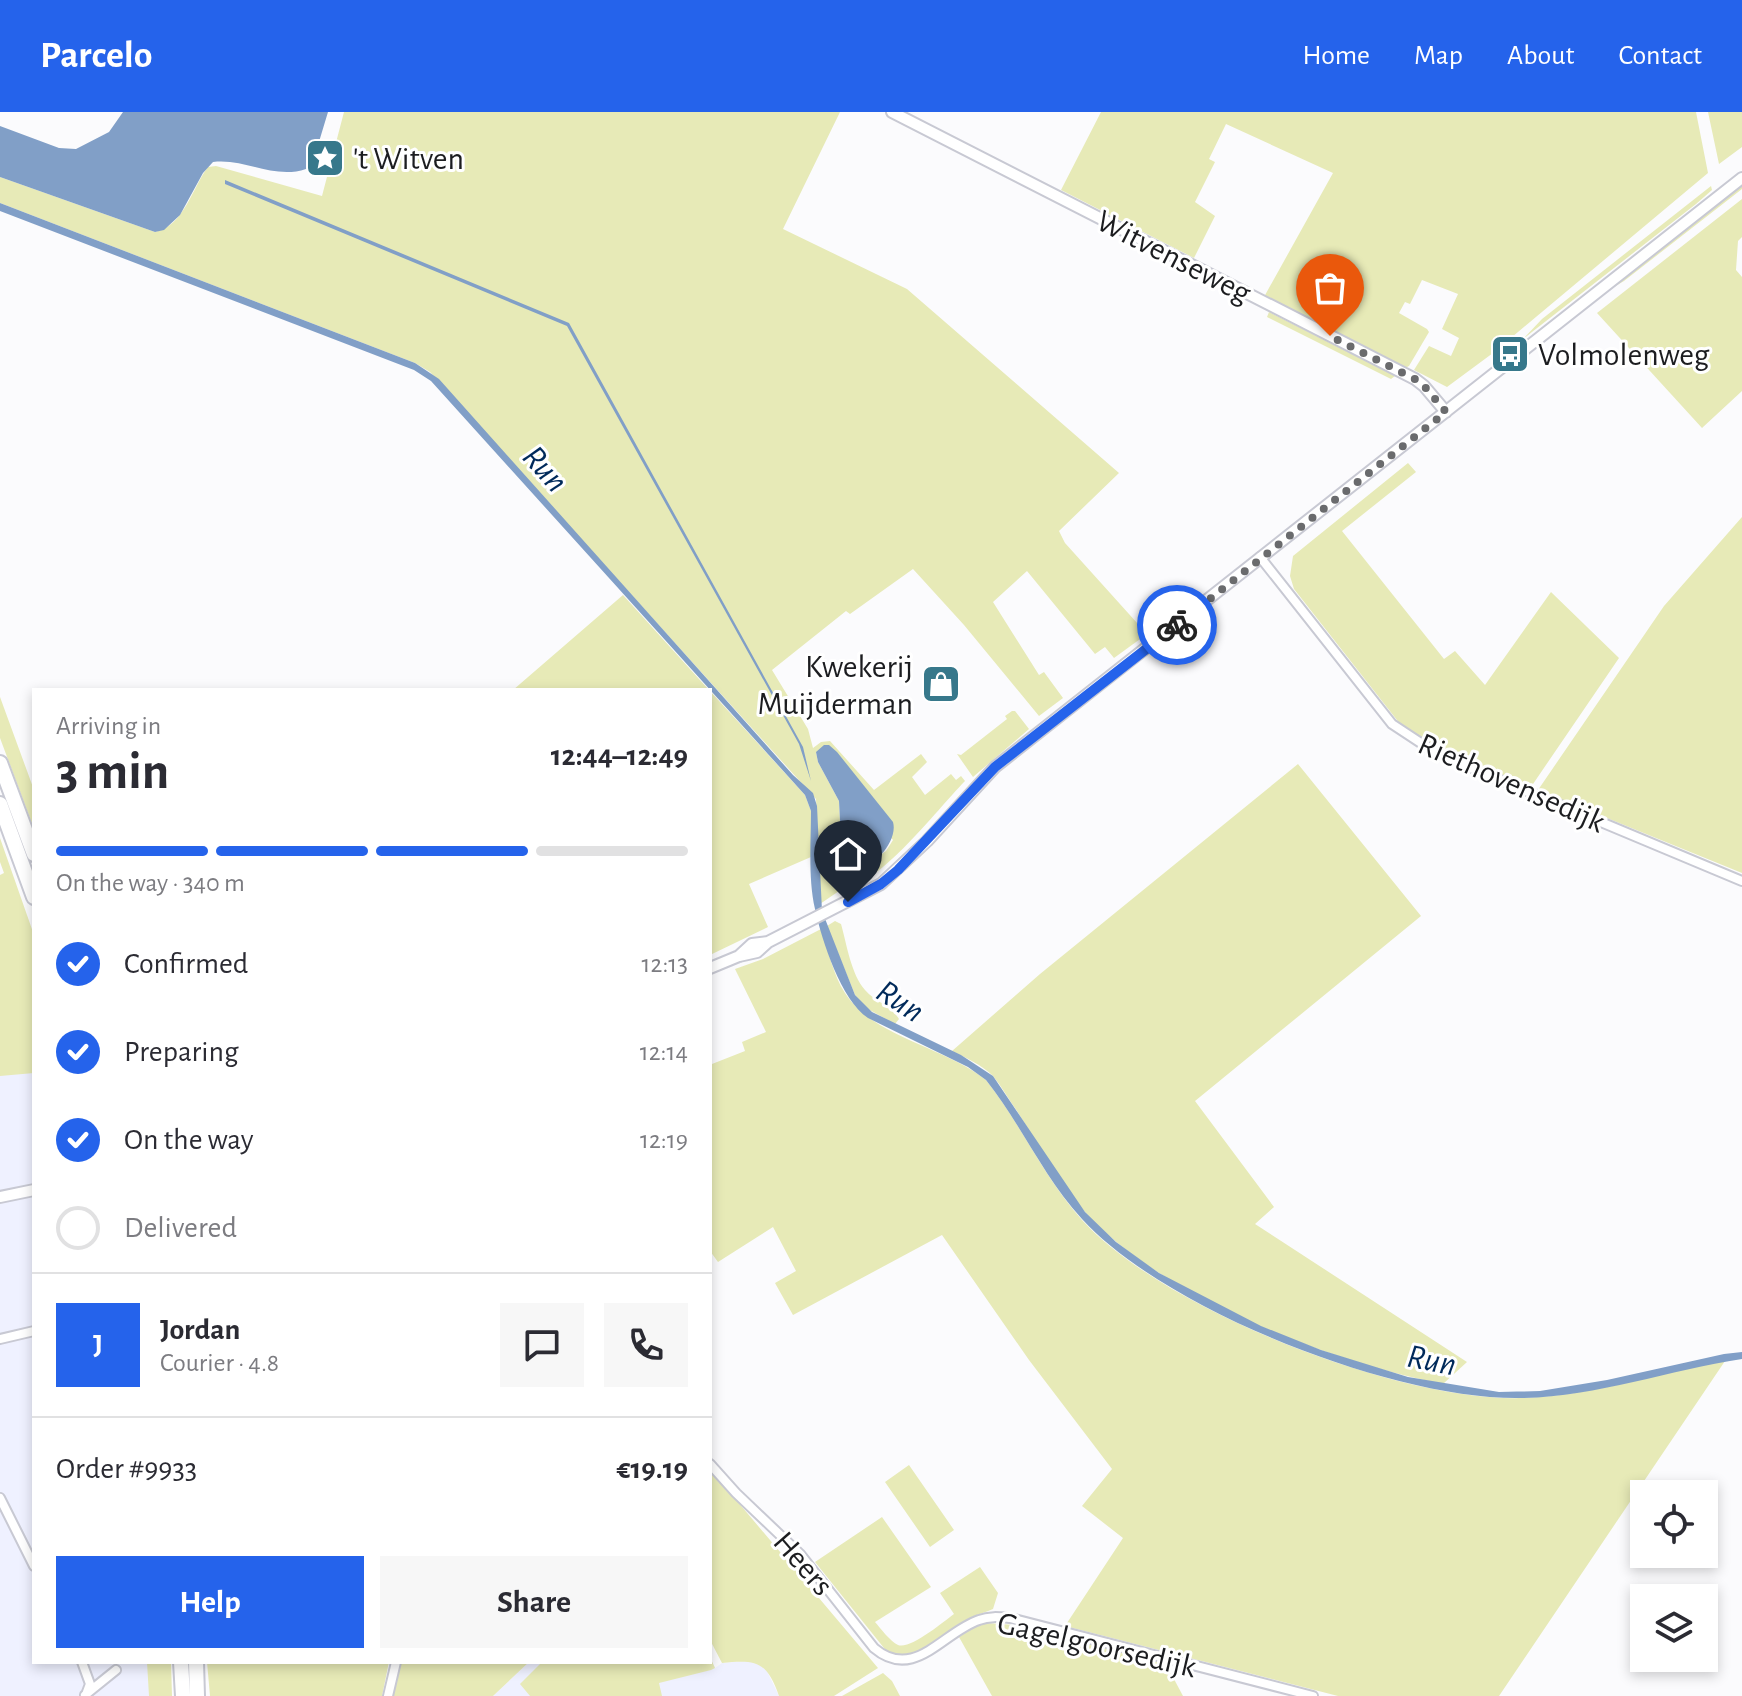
<!DOCTYPE html>
<meta charset="utf-8">
<style>
:root{--surface:#fff;--page:#f7f7f7;--text:#2b2b33;--muted:#7c7c81;--line:#e1e1e2;--accent:#2563eb}
body{margin:0;font-family:"Alegreya Sans",sans-serif;background:var(--page);color:var(--text);height:100vh;display:flex;flex-direction:column;font-size:30px;white-space:nowrap}
*{box-sizing:border-box;margin:0}
p{font-size:26px;color:var(--muted)}
.icon{flex:none;width:44px;height:44px;fill:none;stroke:currentColor;stroke-width:2;stroke-linecap:round;stroke-linejoin:round}
.map{position:relative;flex:1;overflow:hidden}
.sheet{position:absolute;left:32px;top:576px;width:680px;height:976px;display:flex;flex-direction:column;background:var(--surface);border-radius:0px;box-shadow:0 4px 12px #0003}
.sheet>*{flex:none}
.buttons{position:absolute;left:1630px;top:1368px;display:grid;gap:16px}
.buttons a{display:grid;place-items:center;width:88px;height:88px;border-radius:0px;background:var(--surface);box-shadow:0 4px 12px #0003;font-size:40px}
.pin{position:absolute;display:grid;place-items:center;width:68px;height:68px;color:#fff;margin:-82px -34px;border-radius:50% 50% 50% 0;rotate:-45deg;box-shadow:0 0 8px #0007}
.pin .icon{rotate:45deg}
.courier{position:absolute;display:grid;place-items:center;width:80px;height:80px;margin:-40px;border:6px solid #2563eb;border-radius:50%;background:#fff;color:#222;box-shadow:0 2px 10px #0007}
.headline em{font-style:normal;font-weight:700}
.headline div{display:flex;flex-direction:column-reverse}
.headline{display:flex;align-items:center;justify-content:space-between;height:136px;padding:0 24px}
h1{font-size:52px;font-weight:700;line-height:60px}
.bar{display:grid;grid-template-columns:repeat(4,1fr);gap:12px 8px;align-content:center;height:96px;padding:0 24px}
.bar i{height:10px;border-radius:6px;background:var(--line)}
.bar .current{background:var(--accent)}
.bar p{grid-column:span 4}
.line{display:flex;align-items:center;gap:20px;padding:0 24px;border-top:2px solid var(--line)}
.line div{flex:1}
.round{display:grid;place-items:center;flex:none;width:84px;height:84px;border-radius:0px;background:var(--page)}
ol{padding:0 24px;list-style:none}
li{display:flex;align-items:center;gap:24px;height:88px}
li p{margin-inline-start:auto}
li .icon{padding:8px;border-radius:50%;background:var(--accent);color:#fff;stroke-width:4}
li:last-child{color:var(--muted)}
li i{width:44px;height:44px;border:4px solid var(--line);border-radius:50%}
.cta{display:flex;gap:16px;margin-top:auto;padding:16px 24px}
.cta a{flex:1;height:92px;border-radius:0px;background:var(--accent);color:#fff;font-size:32px;font-weight:700;line-height:92px;text-align:center}
.cta a+a{background:var(--page);color:var(--text)}
header{display:flex;align-items:center;gap:48px;box-sizing:border-box;height:112px;padding:0 40px;background:var(--accent);color:#fff}
header strong{font-size:38px}
nav{display:flex;gap:44px;margin-inline-start:auto;font-size:28px}
.map>svg:first-child{display:block}
</style>
<header>
<strong>Parcelo</strong>
<nav><a>Home</a><a>Map</a><a>About</a><a>Contact</a></nav>
</header>
<div class="map">
<svg width="1742" height="1584" viewBox="0 0 1742 1584">
<rect width="100%" height="100%" fill="#fbfbfd"/>
<path fill="#eff1ff" d="M 34,957 L 34,1550 L 149,1550 L 150,1584 L 0,1584 L 0,960 Z
M 710,1545 L 715,1556 L 722,1551 L 744,1549 L 754,1550 L 766,1557 L 779,1584 L 493,1584 L 529,1550 L 710,1550 Z"/>
<path fill="#e7eab7" fill-rule="evenodd" d="M 344,0 L 840,0 L 783,117 L 907,177 L 1119,361 L 1059,419 L 1065,431 L 1147,522 L 1114,546 L 1105,535 L 1095,542 L 1027,459 L 993,490 L 1039,563 L 1044,560 L 1063,586 L 1039,604 L 964,513 L 913,457 L 850,502 L 846,499 L 772,558 L 808,617 L 813,636 L 821,630 L 830,629 L 874,678 L 921,642 L 927,650 L 912,665 L 925,683 L 951,662 L 956,668 L 961,664 L 965,669 C 934,701 884,768 841,780 L 836,763 L 839,779 L 820,792 L 816,687 L 430,260 L 415,251 L 0,91 L 0,65 L 155,120 C 184,114 192,76 208,55 L 216,54 L 322,84 ZM 816,640 L 893,728 L 886,739 L 859,758 L 842,748 L 839,689 L 818,650 Z
M 1101,0 L 1696,0 L 1708,61 L 1493,241 L 1447,275 L 1414,258 L 1429,234 L 1451,244 L 1459,226 L 1442,217 L 1458,182 L 1422,168 L 1410,192 L 1405,190 L 1399,201 L 1427,217 L 1429,220 L 1409,254 L 1403,257 L 1264,185 L 1333,61 L 1226,12 L 1209,47 L 1215,50 L 1195,90 L 1215,104 L 1194,146 L 1061,78 Z
M 1708,0 L 1742,0 L 1742,35 L 1719,52 Z
M 1742,69 L 1742,77 L 1624,169 L 1587,191 Z
M 1711,74 L 1712,78 L 1696,92 L 1523,227 L 1542,207 Z
M 1742,87 L 1742,125 L 1738,129 L 1736,158 L 1742,165 L 1742,279 L 1702,316 L 1597,201 Z
M 1269,200 L 1395,264 L 1391,267 L 1267,205 Z
M 1408,351 L 1416,360 L 1342,419 L 1444,547 L 1455,539 L 1485,573 L 1551,480 L 1619,546 L 1533,672 L 1516,669 L 1432,634 L 1404,617 L 1294,477 L 1290,464 L 1293,444 Z
M 1742,405 L 1742,761 L 1538,678 L 1664,494 Z
M 623,483 L 709,578 L 513,578 Z
M 710,579 L 805,683 L 811,699 L 811,745 L 749,772 L 768,815 L 710,843 Z
M 0,585 L 34,678 L 34,717 L 0,626 Z
M 1012,599 L 1015,599 L 1029,617 L 973,665 L 957,642 L 961,643 L 1007,607 L 1005,604 Z
M 1298,652 L 1421,804 L 1195,989 L 1274,1095 L 1255,1112 L 1467,1250 L 1443,1272 C 1331,1250 1162,1186 1085,1100 C 1059,1071 1039,1033 1017,999 C 1009,988 1002,975 993,964 C 982,953 966,946 952,939 L 1040,862 Z
M 0,726 L 34,823 L 34,961 L 0,964 L 0,763 L 4,761 L 0,750 Z
M 835,809 L 841,812 C 847,833 851,862 865,878 C 875,890 891,893 899,907 L 895,912 L 866,896 L 855,883 L 827,814 Z
M 821,817 C 828,837 833,863 845,881 C 873,925 945,935 986,968 C 1021,1012 1044,1066 1082,1108 C 1165,1199 1400,1290 1523,1286 C 1591,1284 1658,1261 1725,1249 L 1499,1584 L 1338,1584 L 1065,1514 L 1123,1426 L 1082,1394 L 1112,1357 L 1029,1248 L 942,1123 L 793,1203 L 775,1171 L 796,1159 L 773,1115 L 718,1150 L 710,1139 L 710,945 L 712,952 L 745,939 L 742,930 L 766,920 L 735,857 L 763,847 Z
M 909,1353 L 954,1418 L 930,1435 L 885,1370 Z
M 710,1357 L 878,1556 L 834,1584 L 779,1584 C 767,1550 757,1547 722,1551 L 710,1528 Z
M 882,1405 L 931,1475 L 875,1510 C 881,1517 890,1529 898,1533 C 910,1538 943,1510 954,1502 L 940,1481 L 980,1455 L 998,1481 L 993,1497 C 985,1501 976,1502 969,1507 C 946,1520 916,1555 888,1541 L 815,1450 Z
M 987,1511 L 1015,1513 L 1166,1552 L 1183,1584 L 992,1584 L 959,1525 L 974,1515 Z
M 710,1545 L 715,1556 L 711,1558 L 659,1571 L 662,1584 L 530,1584 L 520,1572 L 542,1550 L 710,1550 Z
M 147,1550 L 171,1550 L 172,1584 L 149,1584 Z
M 207,1550 L 389,1550 L 382,1584 L 210,1584 Z
M 401,1550 L 529,1550 L 493,1584 L 393,1584 Z
M 883,1561 L 892,1569 L 900,1584 L 842,1584 Z"/>
<path fill="#819fc7" d="M 123,0 L 328,0 L 315,43 L 306,57 C 274,68 245,46 213,50 L 203,61 L 180,103 L 164,118 L 155,120 L 0,65 L 0,14 L 59,36 L 76,37 L 109,20 Z
M 225,68 L 569,211 L 803,635 L 811,669 L 799,632 L 567,214 L 225,72 Z
M 0,91 L 415,251 L 439,267 L 793,663 L 813,681 L 817,694 L 822,799 L 855,883 L 872,900 L 961,943 L 993,964 L 1085,1100 L 1116,1130 L 1159,1161 L 1261,1214 L 1321,1238 L 1408,1265 L 1499,1280 L 1540,1279 L 1607,1268 L 1724,1242 L 1742,1240 L 1742,1247 C 1669,1258 1596,1285 1522,1286 C 1397,1289 1166,1199 1082,1107 C 1044,1066 1021,1012 986,968 L 968,955 L 868,906 C 841,888 822,829 815,797 C 808,766 811,731 811,699 L 805,683 L 431,269 L 414,258 L 0,99 Z
M 824,633 L 829,633 L 837,640 L 893,710 C 900,735 855,775 842,748 L 839,689 L 818,650 L 816,640 Z"/>
<g fill="none" stroke-linecap="round" stroke-linejoin="round">
<defs>
<path id="minor" d="M 1260,445 L 1392,612 L 1436,641 L 1742,769
M 0,1227 L 34,1219
M 710,1352 L 736,1381 L 800,1442 L 874,1536 C 914,1570 943,1520 979,1508 C 989,1504 999,1505 1010,1506 L 1313,1584
M 0,1386 L 34,1454
M 82,1550 L 90,1572 L 87,1580
M 85,1583 L 116,1558
M 388,1584 L 396,1550"/>
<path id="tertiary" d="M 892,0 L 1415,267 L 1424,274 L 1446,300
M 739,844 L 752,832 L 768,830
M 710,856 L 739,844 L 757,840 L 768,830 L 881,772 L 927,729 L 995,655 L 1742,66
M 0,1085 L 34,1078"/>
<path id="motorway" d="M 0,651 L 34,742
M 0,692 L 34,785
M 181,1550 L 183,1584
M 196,1550 L 197,1584"/>
</defs>
<use href="#minor" stroke="#c8c9d3" stroke-width="12"/>
<use href="#tertiary" stroke="#c8c9d3" stroke-width="14"/>
<use href="#motorway" stroke="#c8c9d3" stroke-width="18"/>
<use href="#minor" stroke="#fff" stroke-width="8"/>
<use href="#tertiary" stroke="#fff" stroke-width="10"/>
<use href="#motorway" stroke="#fff" stroke-width="14"/>
</g>
<g fill="none" stroke-linecap="round" stroke-linejoin="round">
<path stroke="#6a6b6d" stroke-width="8" stroke-dasharray="0 14.4" d="M 1177,513 L 1446,300 L 1424,274 L 1415,267 L 1330,224"/>
<path stroke="#2563eb" stroke-width="10" d="M 848,790 L 881,772 L 898,758 L 995,655 L 1177,513"/>
</g>
<defs>
<symbol id="sight-square" viewBox="-11 -11 22 22"><rect x="-9" y="-9" width="18" height="18" rx="4" fill="#37788b" stroke="#fff"/><path d="M0-6L1.8-2.2L6-1.7L2.9 1.2L3.7 5.4L0 3.3L-3.7 5.4L-2.9 1.2L-6-1.7L-1.8-2.2Z" fill="#fff"/></symbol>
<symbol id="bus-square" viewBox="-11 -11 22 22"><rect x="-9" y="-9" width="18" height="18" rx="4" fill="#37788b" stroke="#fff"/><path d="M-5-6H5V4H4V6H2V4H-2V6H-4V4H-5ZM-3.5-4V0h7V-4ZM-3.5 1.2v1.5H-2V1.2ZM2 1.2v1.5H3.5V1.2Z" fill="#fff"/></symbol>
<symbol id="shop-square" viewBox="-11 -11 22 22"><rect x="-9" y="-9" width="18" height="18" rx="4" fill="#37788b" stroke="#fff"/><path d="M-5-2.5h2.3a2.7 3.5 0 0 1 5.4 0H5L5.5 6h-11ZM-1.5-2.5h3a1.5 2.3 0 0 0-3 0Z" fill="#fff"/></symbol>
</defs>
<g fill-rule="evenodd">
<use href="#sight-square" x="303" y="24" width="44" height="44"/>
<use href="#bus-square" x="1488" y="220" width="44" height="44"/>
<use href="#shop-square" x="919" y="550" width="44" height="44"/>
</g>
<g text-anchor="middle" stroke-width="6" stroke-linejoin="round" paint-order="stroke">
<g font-size="32" fill="#1c1d20" stroke="#fff" text-anchor="start">
<text x="353" y="57">'t Witven</text>
<text x="1538" y="253">Volmolenweg</text>
<text x="913" y="565" text-anchor="end">Kwekerij<tspan x="913" dy="37">Muijderman</tspan></text>
</g>
<g font-size="32" fill="#1c1d20" stroke="#fff">
<text transform="translate(1174 144) rotate(27)" y="11">Witvenseweg</text>
<text transform="translate(1512 670) rotate(24)" y="11">Riethovensedijk</text>
<text transform="translate(804 1451) rotate(49)" y="11">Heers</text>
<text transform="translate(1097 1532) rotate(13)" y="11">Gagelgoorsedijk</text>
</g>
<g font-size="34" font-style="italic" fill="#002a5a" stroke="#fff">
<text transform="translate(546 356) rotate(48)" y="12">Run</text>
<text transform="translate(901 888) rotate(33)" y="12">Run</text>
<text transform="translate(1432 1247) rotate(11)" y="12">Run</text>
</g>
</g>
</svg>
<div class="buttons">
<a><svg class="icon" aria-label="locate" viewBox="0 0 24 24"><circle cx="12" cy="12" r="6"/><path d="M12 2v4M12 18v4M2 12h4M18 12h4"/></svg></a>
<a><svg class="icon" aria-label="layers" viewBox="0 0 24 24"><path d="M12 4l9 5-9 5-9-5zM3 14l9 5 9-5"/></svg></a>
</div>
<div class="pin" style="left:1330px;top:224px;background:#ea580c"><svg class="icon" aria-label="bag" viewBox="0 0 24 24"><path d="M5 8h14l-1 12H6zM9 8a3 3 0 0 1 6 0"/></svg></div>
<div class="pin" style="left:848px;top:790px;background:#1f2937"><svg class="icon" aria-label="home" viewBox="0 0 24 24"><path d="M3 11l9-7 9 7M6 9v11h12V9"/></svg></div>
<div class="courier" style="left:1177px;top:513px"><svg class="icon" aria-label="bike" viewBox="0 0 24 24"><circle cx="6" cy="16" r="4"/><circle cx="18" cy="16" r="4"/><path d="M6 16l4-8h5l3 8M10 8l3 8H6M13 5h3"/></svg></div>
<section class="sheet">
<div class="headline"><div><h1>3 min</h1><p>Arriving in</p></div><em>12:44–12:49</em></div>
<div class="bar"><i class="current"></i><i class="current"></i><i class="current"></i><i></i><p>On the way · 340 m</p></div>
<ol>
<li><svg class="icon" aria-label="check" viewBox="0 0 24 24"><path d="M5 12l5 5 9-10"/></svg>Confirmed<p>12:13</p></li>
<li><svg class="icon" aria-label="check" viewBox="0 0 24 24"><path d="M5 12l5 5 9-10"/></svg>Preparing<p>12:14</p></li>
<li><svg class="icon" aria-label="check" viewBox="0 0 24 24"><path d="M5 12l5 5 9-10"/></svg>On the way<p>12:19</p></li>
<li><i></i>Delivered</li>
</ol>
<div class="line" style="height:144px"><b class="round" style="background:var(--accent);color:#fff">J</b><div><b>Jordan</b><p>Courier · 4.8</p></div><a class="round"><svg class="icon" aria-label="chat" viewBox="0 0 24 24"><path d="M4 5h16v11H9l-5 4z"/></svg></a><a class="round"><svg class="icon" aria-label="phone" viewBox="0 0 24 24"><path d="M5 4h4l2 5-3 2q2 4 5 5l2-3 5 2v4C11 20 4 13 5 4z"/></svg></a></div>
<div class="line" style="height:104px"><div>Order #9933</div><b>€19.19</b></div>
<div class="cta"><a>Help</a><a>Share</a></div>
</section>
</div>
